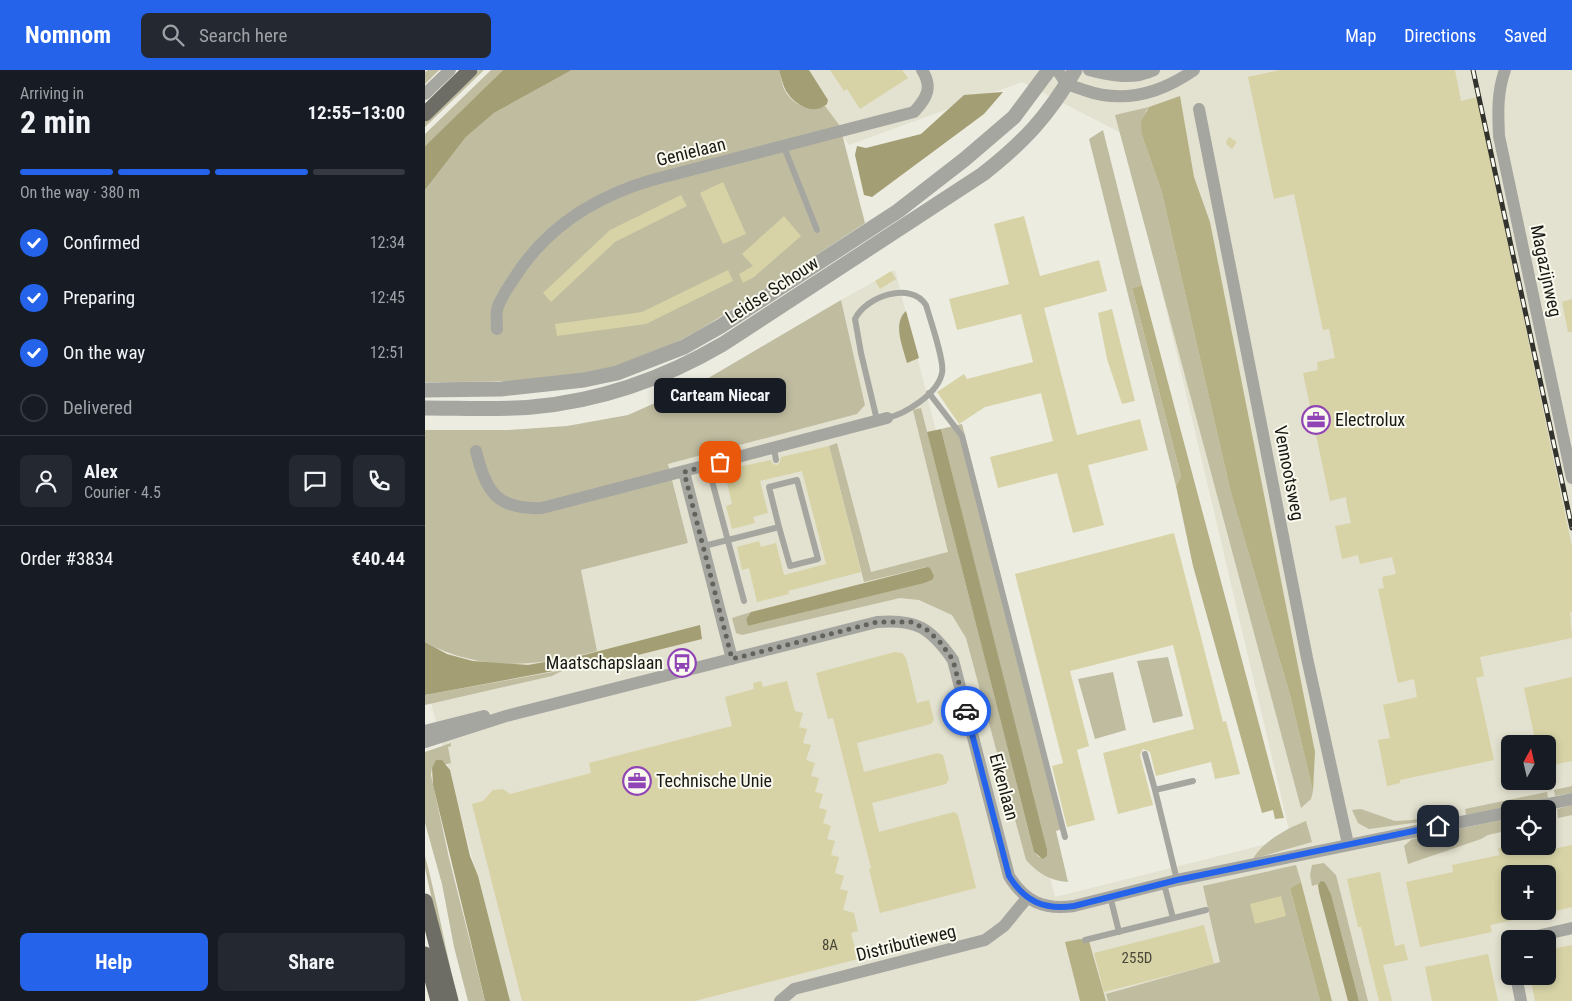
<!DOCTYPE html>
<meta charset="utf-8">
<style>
:root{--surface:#171b24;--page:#242831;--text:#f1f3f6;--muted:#9ea1a6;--line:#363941;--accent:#2563eb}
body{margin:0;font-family:"Roboto Condensed",sans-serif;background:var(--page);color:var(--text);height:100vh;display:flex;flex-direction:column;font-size:19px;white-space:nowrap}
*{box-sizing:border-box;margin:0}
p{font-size:16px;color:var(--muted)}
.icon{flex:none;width:28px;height:28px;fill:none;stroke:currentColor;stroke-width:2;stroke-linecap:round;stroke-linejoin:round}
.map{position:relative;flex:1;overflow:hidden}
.details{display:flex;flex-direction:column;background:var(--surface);width:425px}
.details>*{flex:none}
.needle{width:32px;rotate:8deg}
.tools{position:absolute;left:1076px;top:665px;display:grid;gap:10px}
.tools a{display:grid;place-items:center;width:55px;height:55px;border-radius:8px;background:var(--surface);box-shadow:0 2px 8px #0003;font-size:25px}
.pin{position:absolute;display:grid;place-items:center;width:42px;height:42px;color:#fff;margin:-21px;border-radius:10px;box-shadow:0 2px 8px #0006}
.courier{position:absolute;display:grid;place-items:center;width:50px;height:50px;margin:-25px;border:4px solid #2563eb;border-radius:50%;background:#fff;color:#222;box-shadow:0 1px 6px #0007}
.bubble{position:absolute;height:35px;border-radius:8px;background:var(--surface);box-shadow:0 2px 8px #0003;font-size:16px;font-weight:700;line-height:35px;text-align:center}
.overview em{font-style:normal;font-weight:700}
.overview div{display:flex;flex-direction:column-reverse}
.overview{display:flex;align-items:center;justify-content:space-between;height:85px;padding:0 20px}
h1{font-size:32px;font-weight:700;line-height:38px}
.bar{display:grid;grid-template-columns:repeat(4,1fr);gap:8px 5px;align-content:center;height:60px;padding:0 20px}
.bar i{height:6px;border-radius:4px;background:var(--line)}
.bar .on{background:var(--accent)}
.bar p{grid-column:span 4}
.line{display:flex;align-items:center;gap:12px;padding:0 20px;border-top:1px solid var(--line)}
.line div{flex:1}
.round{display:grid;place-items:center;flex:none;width:52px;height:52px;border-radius:8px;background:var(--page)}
ol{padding:0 20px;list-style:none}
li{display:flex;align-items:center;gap:15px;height:55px}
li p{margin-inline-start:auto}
li .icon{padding:5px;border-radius:50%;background:var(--accent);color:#fff;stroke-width:4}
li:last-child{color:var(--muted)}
li i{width:28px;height:28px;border:2px solid var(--line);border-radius:50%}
.cta{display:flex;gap:10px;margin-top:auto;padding:10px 20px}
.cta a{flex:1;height:58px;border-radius:8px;background:var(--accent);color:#fff;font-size:20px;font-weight:700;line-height:58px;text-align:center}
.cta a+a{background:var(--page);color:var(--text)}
header{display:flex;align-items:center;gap:30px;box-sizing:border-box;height:70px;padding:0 25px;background:var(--accent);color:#fff}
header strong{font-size:24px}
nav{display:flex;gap:28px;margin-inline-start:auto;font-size:18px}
.search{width:350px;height:45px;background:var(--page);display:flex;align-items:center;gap:12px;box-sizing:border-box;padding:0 18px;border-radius:8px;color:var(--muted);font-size:19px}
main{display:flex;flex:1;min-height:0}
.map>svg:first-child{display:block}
</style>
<header>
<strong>Nomnom</strong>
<div class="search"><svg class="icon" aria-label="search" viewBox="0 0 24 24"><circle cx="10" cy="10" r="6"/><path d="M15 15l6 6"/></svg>Search here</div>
<nav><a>Map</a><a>Directions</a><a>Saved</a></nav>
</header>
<main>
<section class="details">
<div class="overview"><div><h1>2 min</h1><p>Arriving in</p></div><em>12:55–13:00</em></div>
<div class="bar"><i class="on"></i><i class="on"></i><i class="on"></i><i></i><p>On the way · 380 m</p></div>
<ol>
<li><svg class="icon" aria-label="check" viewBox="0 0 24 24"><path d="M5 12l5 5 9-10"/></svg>Confirmed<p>12:34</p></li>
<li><svg class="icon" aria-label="check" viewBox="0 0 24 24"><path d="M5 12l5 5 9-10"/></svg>Preparing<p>12:45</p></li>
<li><svg class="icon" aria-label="check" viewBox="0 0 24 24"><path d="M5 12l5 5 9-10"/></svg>On the way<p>12:51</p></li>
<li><i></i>Delivered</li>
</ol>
<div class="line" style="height:90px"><a class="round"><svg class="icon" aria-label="person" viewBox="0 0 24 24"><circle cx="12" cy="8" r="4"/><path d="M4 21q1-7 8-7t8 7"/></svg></a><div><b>Alex</b><p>Courier · 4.5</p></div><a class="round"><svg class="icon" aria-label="chat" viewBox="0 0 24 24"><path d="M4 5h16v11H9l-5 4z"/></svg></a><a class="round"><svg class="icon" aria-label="phone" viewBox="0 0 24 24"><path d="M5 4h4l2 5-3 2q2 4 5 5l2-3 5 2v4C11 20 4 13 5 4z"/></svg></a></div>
<div class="line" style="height:65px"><div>Order #3834</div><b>€40.44</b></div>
<div class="cta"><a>Help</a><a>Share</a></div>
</section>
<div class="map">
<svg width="1147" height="931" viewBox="0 0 1147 931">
<rect width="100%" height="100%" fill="#edece1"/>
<path fill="#e3e1cf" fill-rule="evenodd" d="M 372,0 L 1147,0 L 1147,931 L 85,931 L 0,610 L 0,594 L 172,581 L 156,500 L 263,473 L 243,394 L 432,344 L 440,335 L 416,230 L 470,200 L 630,827 L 866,768 L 700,65 L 597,12 L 424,75 ZM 1085,674 L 1122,674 L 1122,711 L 1085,711 ZM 1085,739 L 1122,739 L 1122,776 L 1085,776 ZM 1085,804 L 1122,804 L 1122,841 L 1085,841 ZM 1085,869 L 1122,869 L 1122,906 L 1085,906 Z"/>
<path fill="#bfbca0" d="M 3,0 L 14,0 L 0,14 L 0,2 Z
M 54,0 L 59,0 L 0,57 L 0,52 Z
M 66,0 L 78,0 L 0,76 L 0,64 Z
M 147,0 L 354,0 C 356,5 356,10 358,16 C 364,33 383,43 400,36 L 415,56 L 440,153 C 399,180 358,207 317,233 C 289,251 261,269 231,282 C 159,313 76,312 0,312 L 0,120 L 41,67 L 69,43 Z
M 724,37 L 721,41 L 717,65 L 737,123 L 806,423 L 865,625 L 888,721 L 886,729 L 876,738 L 690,45 Z
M 678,60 L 717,215 L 707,218 L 756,406 L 751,416 L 664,69 Z
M 416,230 L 440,335 L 432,344 L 243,394 L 263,473 L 156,500 L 172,581 C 112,596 57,603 0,572 L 0,360 L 83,360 L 142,356 L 203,345 L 275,313 Z
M 496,338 L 609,782 L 614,787 L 622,786 L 516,359 L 537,354 L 640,758 L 631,761 L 643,812 C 625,811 613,803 601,790 L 541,568 L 527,545 L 494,530 L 475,528 L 317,565 L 311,563 L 307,548 L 326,542 L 321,549 L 323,556 L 507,510 L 501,497 L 439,512 L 404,376 L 412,373 L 446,502 L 523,482 L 488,340 Z
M 743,587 L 758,646 L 728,653 L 712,591 Z
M 139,600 L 127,606 L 0,635 L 0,625 Z
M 688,602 L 701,660 L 670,669 L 653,609 Z
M 26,673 L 26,676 L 23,677 L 26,693 L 7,698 L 6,705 L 24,788 L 60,931 L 43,931 L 29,877 L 17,814 L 0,753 L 0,682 Z
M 1147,716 L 1147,723 L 1130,726 L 1129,720 Z
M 1122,722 L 1123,728 L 1041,745 L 1040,739 Z
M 1147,735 L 1147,745 L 1133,748 L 1132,739 Z
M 936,739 L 970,751 L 988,750 L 1029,741 L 1031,747 L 944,759 L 933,753 L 927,740 Z
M 1085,748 L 1085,760 L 1063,765 L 1056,769 L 983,794 L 979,776 L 987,769 Z
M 881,751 L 887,772 L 828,789 C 838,771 863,758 881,751 Z
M 0,786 C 13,834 21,883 33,931 L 29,931 L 0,798 Z
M 899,793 L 911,805 L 943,931 L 934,931 L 906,824 L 900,812 L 887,816 L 885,805 L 887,795 Z
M 871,795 L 876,812 L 865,818 L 895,931 L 683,931 L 681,924 L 795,892 L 778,816 Z"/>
<path fill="#b5b185" d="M 755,26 L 769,107 L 785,152 L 890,682 L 888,721 L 865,625 L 806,423 L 737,123 L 717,65 L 716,52 L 724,37 Z
M 717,215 L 859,748 L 850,749 L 848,740 L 837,743 L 768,496 L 751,416 L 756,406 L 707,218 Z
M 876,812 L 907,931 L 895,931 L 865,818 Z
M 655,869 L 664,871 L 681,931 L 655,931 L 640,872 Z"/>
<path fill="#a39e73" d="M 78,0 L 147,0 L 69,43 L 41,67 L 0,120 L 0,76 Z
M 354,0 L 384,0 L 403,30 L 402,34 C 388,47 367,33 360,19 C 357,13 356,6 354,0 Z
M 578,22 L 559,44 L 447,127 L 439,125 L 430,85 L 432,76 L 441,78 L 496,64 L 539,25 Z
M 481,241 L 494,288 L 482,293 C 478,277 467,254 481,241 Z
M 516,359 L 622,780 L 622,786 L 618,789 L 609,782 L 502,362 Z
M 502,497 L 505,498 L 509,506 L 507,510 L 499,513 L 323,556 L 321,549 L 326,542 Z
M 275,555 L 277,569 L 209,586 L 0,625 L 0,572 L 22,584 L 48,591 L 103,595 L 159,585 Z
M 11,690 L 17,690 L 25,700 L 45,786 L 53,806 L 85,931 L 60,931 L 8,715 L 7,698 Z
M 896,811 L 900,812 L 906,824 L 934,931 L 923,931 L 894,822 L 893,815 Z"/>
<path fill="#d7d3a6" d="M 405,0 L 477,0 L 483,8 L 435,39 L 422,19 L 419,21 Z
M 855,0 L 1030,0 L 1036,31 L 1052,27 L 1147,477 L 1147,542 L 1145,542 L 1147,568 L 1055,587 L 1059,606 L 1051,608 L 1069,690 L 975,710 L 975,713 L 962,716 L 953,670 L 965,668 L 958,635 L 992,627 L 989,609 L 973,613 L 953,519 L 959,518 L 957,507 L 971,504 L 967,487 L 935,494 L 933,485 L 917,489 L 910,456 L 926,453 L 922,435 L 921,427 L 905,431 L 878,303 L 893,300 L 892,292 L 910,288 L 904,259 L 898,260 L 869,124 L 849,129 L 823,7 Z
M 804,67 L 812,72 L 807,79 L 802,75 L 801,72 Z
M 298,112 L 321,164 L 298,174 L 275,123 Z
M 256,125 L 262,136 L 190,172 L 126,232 L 118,223 L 185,160 Z
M 359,146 L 376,166 L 329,207 L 318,213 L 314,204 L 328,196 L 317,184 Z
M 599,146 L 615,206 L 674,190 L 682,221 L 619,238 L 652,365 L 715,349 L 723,380 L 663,395 L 679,455 L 648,463 L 632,403 L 573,418 L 565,387 L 628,371 L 616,323 L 560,337 L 534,354 L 512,322 L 539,304 L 542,309 L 608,292 L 596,244 L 532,260 L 524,229 L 584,214 L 569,154 Z
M 303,200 L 308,211 L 221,254 L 132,266 L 130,254 L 217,242 Z
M 466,201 L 471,209 L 455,219 L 450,211 Z
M 1147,229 L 1147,262 L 1143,262 L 1137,232 Z
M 687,239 L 710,331 L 697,334 L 682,289 L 673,243 Z
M 404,376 L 436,502 L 363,521 L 364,524 L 332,532 L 324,498 L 317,500 L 312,477 L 334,471 L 336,477 L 351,473 L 359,505 L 401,494 L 377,401 L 335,411 L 343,443 L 328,447 L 330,453 L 307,459 L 301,436 L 307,434 L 299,400 L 346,390 L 348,394 L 352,395 L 355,392 L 356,387 Z
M 749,463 L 798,652 L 801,651 L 815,704 L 790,709 L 786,692 L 731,706 L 725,682 L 718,679 L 715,685 L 728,735 L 693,744 L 678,683 L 769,659 L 748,575 L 645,601 L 664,676 L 652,680 L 670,750 L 642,757 L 627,696 L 638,693 L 590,504 Z
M 470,582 L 477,583 L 481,588 L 492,633 L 504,630 L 509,650 L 506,654 L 432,673 L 439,702 L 513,683 L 518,685 L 524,709 L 521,714 L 447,733 L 454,762 L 529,742 L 533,745 L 551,818 L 455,843 L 444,799 L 446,798 L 408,648 L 403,649 L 391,603 Z
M 1147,607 L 1147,691 L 1122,696 L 1122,674 L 1111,674 L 1099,618 Z
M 336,611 L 338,617 L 362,611 L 370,641 L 378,643 L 374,657 L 382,659 L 378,673 L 386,675 L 381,690 L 390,693 L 386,706 L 394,708 L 390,722 L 398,724 L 394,738 L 402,740 L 398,753 L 406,756 L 402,769 L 410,771 L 406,785 L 414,787 L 410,803 L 419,806 L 415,819 L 423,821 L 418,840 L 429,843 L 433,861 L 426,863 L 433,889 L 270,931 L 97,931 L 47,734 L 58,731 L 68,720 L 78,719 L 85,724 L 166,703 L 164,693 L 307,656 L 300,627 L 329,619 L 328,613 Z
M 1147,775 L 1147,837 L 1122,843 L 1122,804 L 1085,804 L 1085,841 L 1111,841 L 1111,845 L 1065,855 L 1067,862 L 995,877 L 981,812 L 1028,802 L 1027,795 L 1075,785 L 1073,778 L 1123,776 L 1124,780 Z
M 955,802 L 970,876 L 979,874 L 983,890 L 958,895 L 967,931 L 954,931 L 936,857 L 933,857 L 922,809 Z
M 856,826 L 861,846 L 830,854 L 825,834 Z
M 779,855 L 789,894 L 679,922 L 669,883 Z
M 1147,875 L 1147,931 L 1110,931 L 1105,906 L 1122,906 L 1122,880 Z
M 1063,884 L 1073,931 L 1007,931 L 1000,897 Z"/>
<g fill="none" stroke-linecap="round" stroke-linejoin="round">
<path stroke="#a6a6a1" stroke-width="6" d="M 359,77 L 392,160
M 504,323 L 537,366 L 640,767
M 452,350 L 436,283 L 430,249 C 441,226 486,211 501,235 C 505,249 520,292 517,303 C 513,324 480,344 462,348
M 349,378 L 351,390
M 287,411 L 319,531
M 279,476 L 354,457 L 344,417 L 372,410 L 393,489 L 365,496 L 354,457
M 720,684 L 730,720
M 752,810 L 730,720 L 768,711
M 739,814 L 748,848
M 685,826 L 694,862
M 660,870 L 781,840"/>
<path stroke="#a6a6a1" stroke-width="12" d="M 632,0 C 635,4 638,9 641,13 C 645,16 654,18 659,20 C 698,34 736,23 769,0
M 664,0 C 686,6 708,10 729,0
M 1080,0 C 1072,22 1073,44 1074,66 L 1147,408
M 0,24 L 25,0
M 774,39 L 882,588 L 923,774
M 72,259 C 72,253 71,246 72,240 C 74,230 83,218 88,210 C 120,158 169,127 227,110 L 489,42 C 502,28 508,17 497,0
M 51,381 C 61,422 72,440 117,438 L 462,348
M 259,402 L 307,589
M 0,661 L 59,646
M 0,672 L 81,646 L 452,552 C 491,549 505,557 528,590 L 584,806 C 600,832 619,840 649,836 L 752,810 L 1085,742
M 1099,739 L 1147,729
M 1099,869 L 1147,858
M 1085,872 L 1085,877
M 1091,906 L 1096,931
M 355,931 L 369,919 L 560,870 L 579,856 L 602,828"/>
<path stroke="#a6a6a1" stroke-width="15" d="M 0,320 L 76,319 L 159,310 L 192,303 L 259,277 L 296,256 L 473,141 L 540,89 L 589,47 L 624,0
M 0,338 C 35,338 72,340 107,337 C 175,331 240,308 298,274 L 558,104 C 600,71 623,46 650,0"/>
<path stroke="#6d6d65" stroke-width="15" d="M 0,44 L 45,0
M 0,831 L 26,931
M 0,884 L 13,931"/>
<defs>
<path id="rail" d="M 1048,0 L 1147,458"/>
</defs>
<use href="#rail" stroke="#33332e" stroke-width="5"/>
<use href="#rail" stroke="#faf9ee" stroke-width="3" stroke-dasharray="9" stroke-linecap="butt"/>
</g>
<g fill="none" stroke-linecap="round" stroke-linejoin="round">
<path stroke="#63625c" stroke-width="5" stroke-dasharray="0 9" d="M 295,392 L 259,402 L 307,589 L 452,552 L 486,552 L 501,559 L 515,572 L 528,590 L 541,641"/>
<path stroke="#2563eb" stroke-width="6" d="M 541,641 L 584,806 C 600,832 619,840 649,836 L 752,810 L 1013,756"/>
</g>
<defs>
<symbol id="office-ring" viewBox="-11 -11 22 22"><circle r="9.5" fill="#faf9ee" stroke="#9044b5" stroke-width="1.5"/><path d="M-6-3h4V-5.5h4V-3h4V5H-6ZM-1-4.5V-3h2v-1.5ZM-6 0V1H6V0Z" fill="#9044b5"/></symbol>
<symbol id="bus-ring" viewBox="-11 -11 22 22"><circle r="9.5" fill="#faf9ee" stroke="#9044b5" stroke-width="1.5"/><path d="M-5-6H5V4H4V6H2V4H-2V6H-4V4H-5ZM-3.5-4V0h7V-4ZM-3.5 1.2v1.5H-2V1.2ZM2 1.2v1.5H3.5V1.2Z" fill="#9044b5"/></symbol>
</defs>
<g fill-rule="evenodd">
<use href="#office-ring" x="875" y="334" width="32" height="32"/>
<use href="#bus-ring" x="241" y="577" width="32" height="32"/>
<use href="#office-ring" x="196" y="695" width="32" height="32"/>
</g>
<g text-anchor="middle" stroke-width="4" stroke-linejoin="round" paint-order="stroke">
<g font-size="15" fill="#484738">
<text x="405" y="880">8A</text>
<text x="712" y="893">255D</text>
</g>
<g font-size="18" fill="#181814" stroke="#faf9ee">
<text transform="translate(266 82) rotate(-14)" y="6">Genielaan</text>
<text transform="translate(1121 201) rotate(78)" y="6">Magazijnweg</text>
<text transform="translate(347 220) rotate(-33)" y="6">Leidse Schouw</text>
<text transform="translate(864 403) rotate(79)" y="6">Vennootsweg</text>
<text transform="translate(579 717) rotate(75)" y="6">Eikenlaan</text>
<text transform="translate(481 873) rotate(-14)" y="6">Distributieweg</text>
</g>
<g font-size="18" fill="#181814" stroke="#faf9ee" text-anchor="start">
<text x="910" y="356">Electrolux</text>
<text x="238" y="599" text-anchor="end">Maatschapslaan</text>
<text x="231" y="717">Technische Unie</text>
</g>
</g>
</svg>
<div class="tools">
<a><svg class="needle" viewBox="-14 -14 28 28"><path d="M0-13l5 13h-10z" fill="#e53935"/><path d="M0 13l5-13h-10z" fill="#9ea1a6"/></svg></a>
<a><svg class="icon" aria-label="locate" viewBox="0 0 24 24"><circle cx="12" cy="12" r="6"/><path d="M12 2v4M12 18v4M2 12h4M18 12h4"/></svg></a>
<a>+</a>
<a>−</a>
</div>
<div class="pin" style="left:295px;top:392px;background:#ea580c"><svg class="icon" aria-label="bag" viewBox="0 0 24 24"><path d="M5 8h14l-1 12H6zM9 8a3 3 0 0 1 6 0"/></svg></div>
<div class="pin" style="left:1013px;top:756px;background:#1f2937"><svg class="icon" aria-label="home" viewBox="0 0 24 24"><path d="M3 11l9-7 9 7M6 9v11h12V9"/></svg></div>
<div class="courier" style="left:541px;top:641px"><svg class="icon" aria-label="car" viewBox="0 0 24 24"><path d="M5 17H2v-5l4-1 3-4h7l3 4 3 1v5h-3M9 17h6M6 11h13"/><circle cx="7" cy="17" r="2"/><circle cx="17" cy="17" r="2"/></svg></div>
<div class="bubble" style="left:229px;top:308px;width:132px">Carteam Niecar</div>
</div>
</main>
